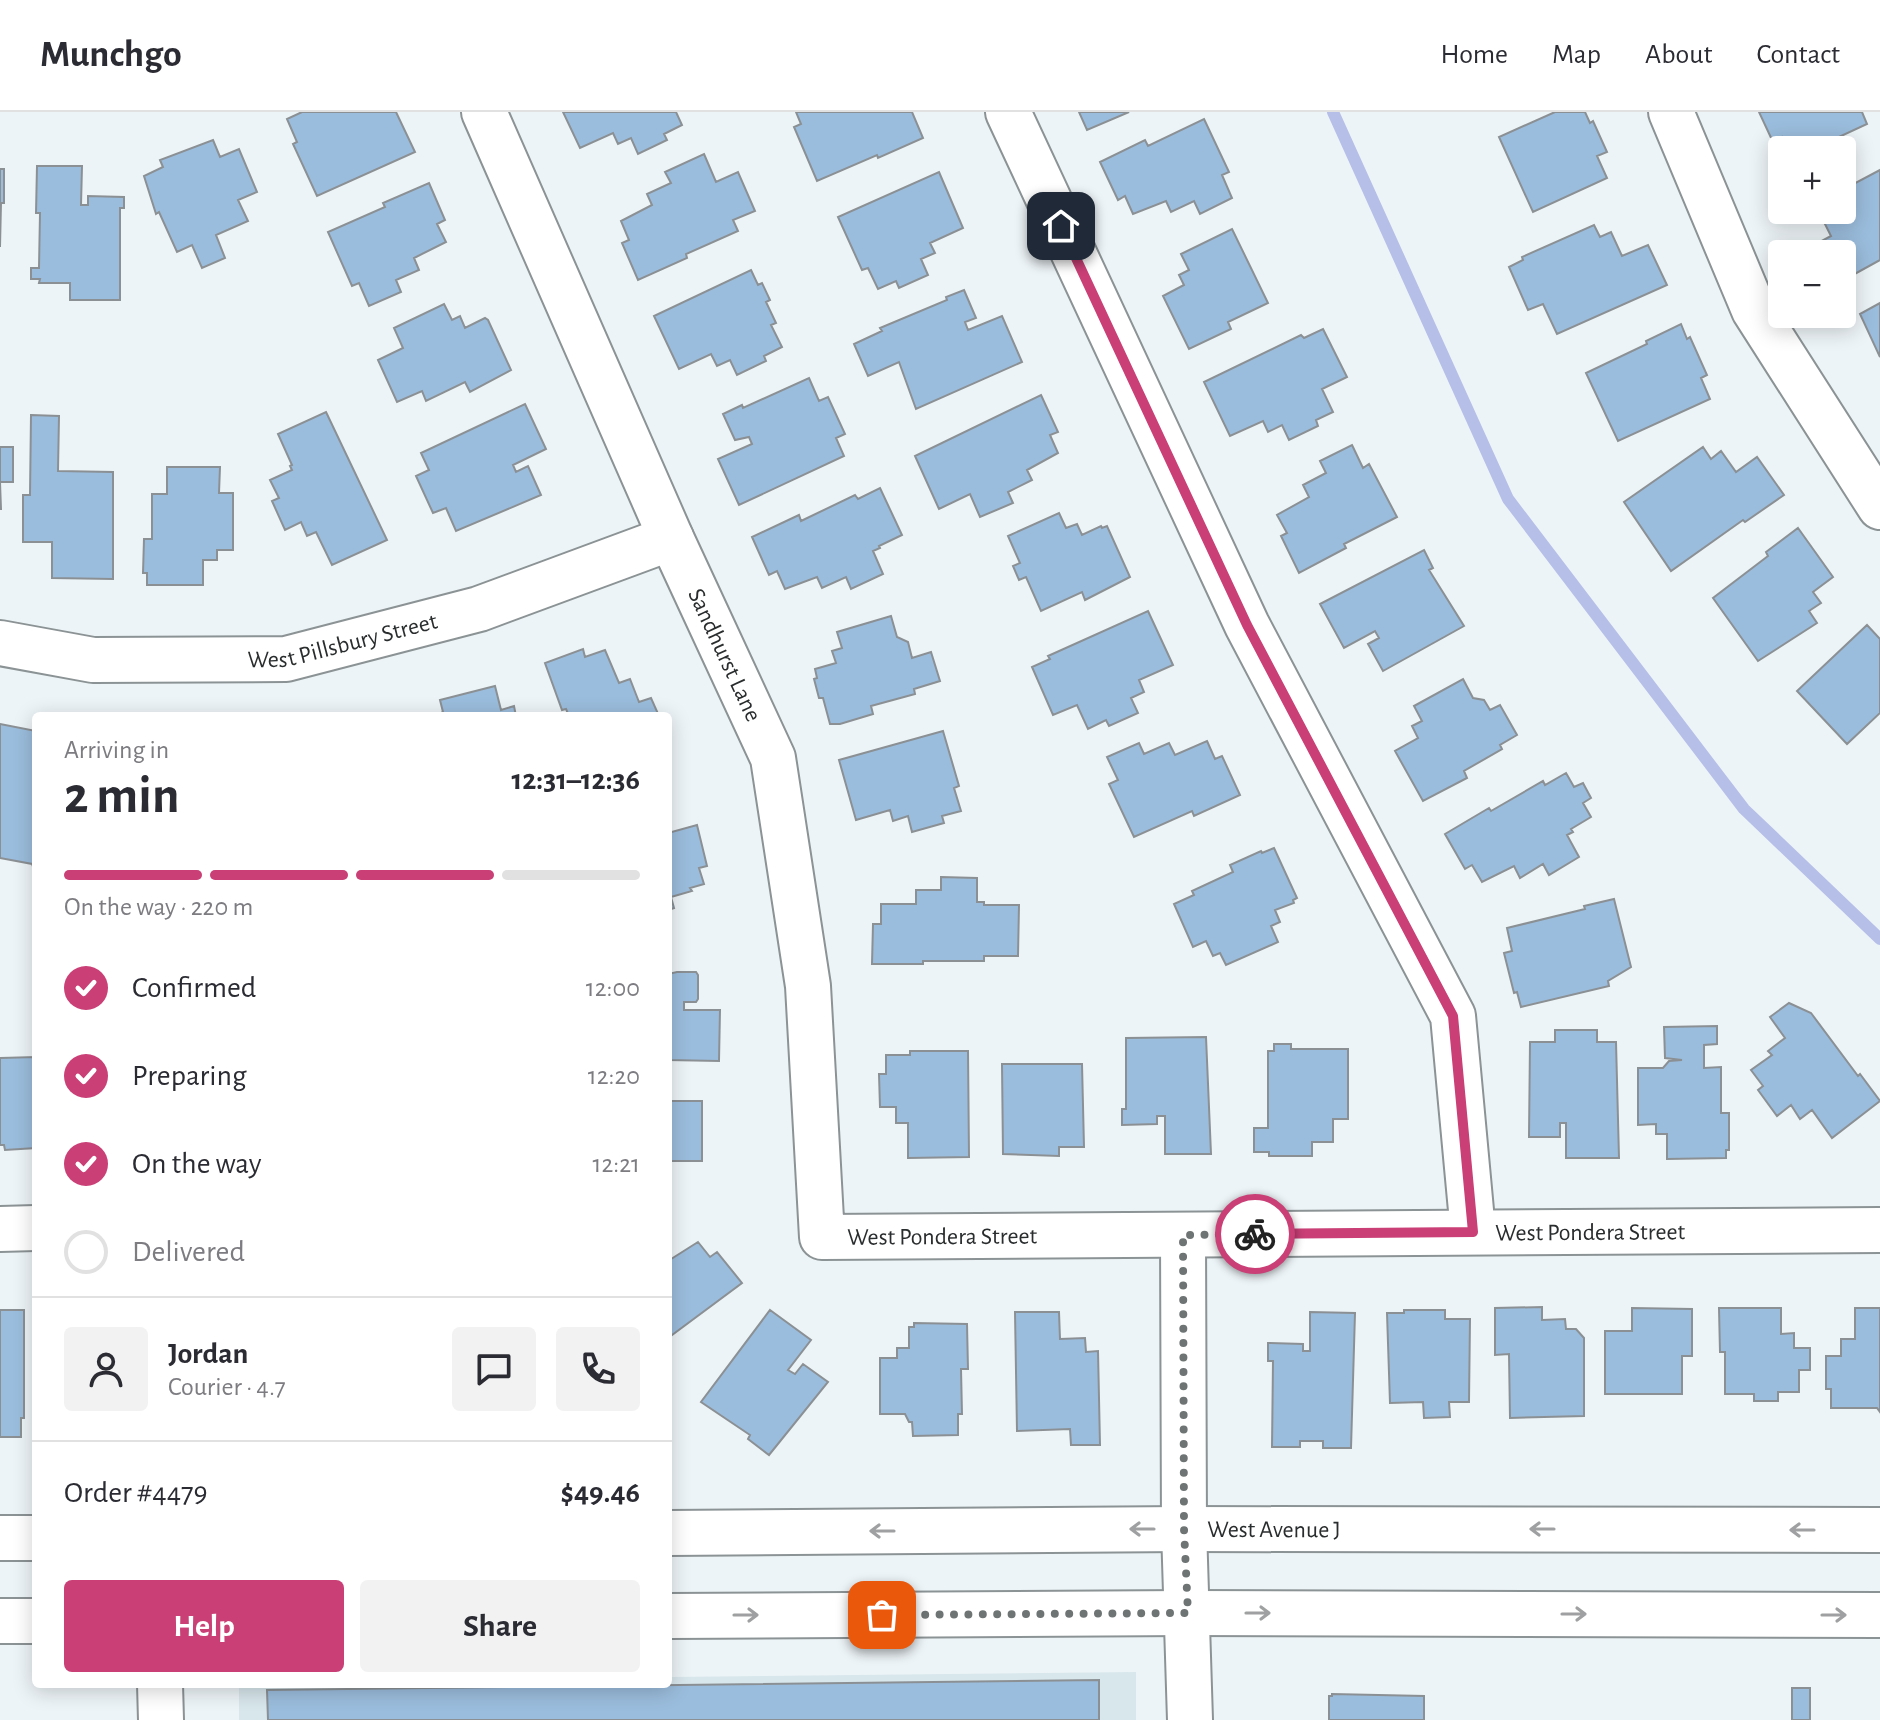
<!DOCTYPE html>
<meta charset="utf-8">
<style>
:root{--surface:#fff;--page:#f2f2f3;--text:#2b2b33;--muted:#7c7c81;--line:#e1e1e2;--accent:#c93f76}
body{margin:0;font-family:"Alegreya Sans",sans-serif;background:var(--page);color:var(--text);height:100vh;display:flex;flex-direction:column;font-size:30px;white-space:nowrap}
*{box-sizing:border-box;margin:0}
p{font-size:26px;color:var(--muted)}
.icon{flex:none;width:44px;height:44px;fill:none;stroke:currentColor;stroke-width:2;stroke-linecap:round;stroke-linejoin:round}
.map{position:relative;flex:1;overflow:hidden}
.sheet{position:absolute;left:32px;top:600px;width:640px;height:976px;display:flex;flex-direction:column;background:var(--surface);border-radius:8px;box-shadow:0 4px 20px #0003}
.sheet>*{flex:none}
.fabs{position:absolute;left:1768px;top:24px;display:grid;gap:16px}
.fabs a{display:grid;place-items:center;width:88px;height:88px;border-radius:8px;background:var(--surface);box-shadow:0 4px 20px #0003;font-size:40px}
.pin{position:absolute;display:grid;place-items:center;width:68px;height:68px;color:#fff;margin:-34px;border-radius:16px;box-shadow:0 4px 12px #0006}
.courier{position:absolute;display:grid;place-items:center;width:80px;height:80px;margin:-40px;border:6px solid #c93f76;border-radius:50%;background:#fff;color:#222;box-shadow:0 2px 10px #0007}
.head em{font-style:normal;font-weight:700}
.head div{display:flex;flex-direction:column-reverse}
.head{display:flex;align-items:center;justify-content:space-between;height:136px;padding:0 32px}
h1{font-size:52px;font-weight:700;line-height:60px}
.bar{display:grid;grid-template-columns:repeat(4,1fr);gap:12px 8px;align-content:center;height:96px;padding:0 32px}
.bar i{height:10px;border-radius:6px;background:var(--line)}
.bar .selected{background:var(--accent)}
.bar p{grid-column:span 4}
.line{display:flex;align-items:center;gap:20px;padding:0 32px;border-top:2px solid var(--line)}
.line div{flex:1}
.round{display:grid;place-items:center;flex:none;width:84px;height:84px;border-radius:8px;background:var(--page)}
ol{padding:0 32px;list-style:none}
li{display:flex;align-items:center;gap:24px;height:88px}
li p{margin-inline-start:auto}
li .icon{padding:8px;border-radius:50%;background:var(--accent);color:#fff;stroke-width:4}
li:last-child{color:var(--muted)}
li i{width:44px;height:44px;border:4px solid var(--line);border-radius:50%}
.action{display:flex;gap:16px;margin-top:auto;padding:16px 32px}
.action a{flex:1;height:92px;border-radius:8px;background:var(--accent);color:#fff;font-size:32px;font-weight:700;line-height:92px;text-align:center}
.action a+a{background:var(--page);color:var(--text)}
header{display:flex;align-items:center;gap:48px;box-sizing:border-box;height:112px;padding:0 40px;background:var(--surface);border-bottom:2px solid var(--line)}
header strong{font-size:38px}
nav{display:flex;gap:44px;margin-inline-start:auto;font-size:28px}
.map>svg:first-child{display:block}
</style>
<header>
<strong>Munchgo</strong>
<nav><a>Home</a><a>Map</a><a>About</a><a>Contact</a></nav>
</header>
<div class="map">
<svg width="1880" height="1608" viewBox="0 0 1880 1608">
<rect width="100%" height="100%" fill="#edf4f7"/>
<path fill="#d8e7ec" d="M 1136,1560 L 1136,1608 L 239,1608 L 239,1572 L 668,1572 L 668,1565 Z"/>
<g fill="none" stroke-linecap="round" stroke-linejoin="round">
<path stroke="#b6bfe8" stroke-width="12" d="M 1333,0 L 1508,387 L 1744,697 L 1880,827"/>
</g>
<path fill="#9bbddd" stroke="#8b9094" stroke-width="2" d="M 302,0 L 396,0 L 415,40 L 317,84 L 293,32 L 297,30 L 287,7 Z
M 563,0 L 676,0 L 682,13 L 664,22 L 667,28 L 638,42 L 631,26 L 618,32 L 613,21 L 580,36 Z
M 796,0 L 912,0 L 923,26 L 878,46 L 877,43 L 817,69 L 794,15 L 801,12 Z
M 1079,0 L 1129,0 L 1087,18 Z
M 1555,0 L 1585,0 L 1590,11 L 1593,9 L 1607,40 L 1597,44 L 1607,66 L 1533,100 L 1499,25 Z
M 1759,0 L 1862,0 L 1867,12 L 1811,38 L 1788,38 L 1782,25 L 1773,30 Z
M 1204,7 L 1229,60 L 1222,63 L 1232,86 L 1200,102 L 1194,89 L 1171,100 L 1166,89 L 1133,102 L 1125,84 L 1118,88 L 1100,50 L 1145,28 L 1148,34 Z
M 213,28 L 220,45 L 239,37 L 257,80 L 238,88 L 248,109 L 216,123 L 225,146 L 202,156 L 192,133 L 177,140 L 159,100 L 156,102 L 144,64 L 163,55 L 160,48 Z
M 704,42 L 716,70 L 738,60 L 755,99 L 733,108 L 738,119 L 686,142 L 687,146 L 638,168 L 622,131 L 629,128 L 621,109 L 652,93 L 647,82 L 671,71 L 665,60 Z
M 37,54 L 82,54 L 81,93 L 88,93 L 88,84 L 124,85 L 124,96 L 120,96 L 120,188 L 70,188 L 70,171 L 39,171 L 40,167 L 31,167 L 31,156 L 39,156 L 40,101 L 36,101 Z
M 0,57 L 4,57 L 4,91 L 1,91 L 0,135 Z
M 1880,58 L 1880,148 L 1842,169 L 1842,142 L 1824,142 L 1818,131 L 1831,124 L 1822,106 L 1835,98 L 1842,98 L 1842,78 Z
M 939,60 L 963,116 L 930,131 L 935,141 L 921,147 L 928,163 L 899,176 L 896,169 L 878,177 L 868,156 L 862,158 L 838,105 Z
M 429,71 L 445,108 L 437,112 L 446,130 L 414,146 L 419,158 L 396,168 L 401,180 L 369,194 L 359,171 L 352,174 L 328,120 L 385,95 L 383,91 Z
M 1594,113 L 1600,125 L 1611,120 L 1622,144 L 1648,133 L 1667,173 L 1557,222 L 1543,192 L 1528,198 L 1509,155 L 1523,148 L 1522,145 Z
M 1232,117 L 1268,191 L 1228,210 L 1231,217 L 1189,237 L 1163,184 L 1184,173 L 1179,163 L 1189,158 L 1181,142 Z
M 751,158 L 758,173 L 762,171 L 770,188 L 766,190 L 776,211 L 771,213 L 782,235 L 764,244 L 766,249 L 737,263 L 730,248 L 717,254 L 711,242 L 679,257 L 654,204 Z
M 964,178 L 976,206 L 965,210 L 968,218 L 1002,204 L 1022,250 L 916,297 L 899,250 L 868,264 L 854,232 L 882,219 L 880,216 L 947,188 L 946,185 Z
M 1880,191 L 1880,245 L 1860,202 Z
M 444,192 L 452,208 L 460,204 L 465,216 L 485,206 L 488,208 L 511,258 L 470,280 L 465,270 L 426,289 L 422,279 L 397,290 L 378,248 L 403,236 L 394,216 Z
M 1681,212 L 1687,227 L 1690,225 L 1707,263 L 1701,266 L 1710,287 L 1618,329 L 1586,261 L 1647,232 L 1646,229 Z
M 1323,217 L 1347,265 L 1322,277 L 1333,300 L 1316,308 L 1318,314 L 1289,328 L 1282,313 L 1268,320 L 1263,309 L 1230,324 L 1204,270 L 1301,223 L 1304,226 Z
M 809,266 L 819,289 L 828,285 L 845,322 L 836,326 L 844,344 L 739,393 L 718,347 L 752,332 L 749,325 L 735,328 L 723,302 L 742,293 L 743,296 Z
M 1041,283 L 1058,320 L 1050,323 L 1058,341 L 1027,358 L 1032,368 L 1008,380 L 1013,391 L 980,405 L 970,382 L 939,397 L 915,344 Z
M 525,292 L 546,337 L 513,353 L 516,360 L 528,354 L 541,383 L 456,419 L 446,396 L 433,401 L 416,364 L 429,358 L 421,341 Z
M 326,300 L 387,428 L 332,453 L 316,420 L 307,424 L 301,410 L 285,418 L 272,389 L 279,386 L 270,368 L 292,358 L 290,354 L 292,353 L 278,322 Z
M 31,303 L 59,304 L 58,359 L 113,360 L 113,467 L 52,466 L 52,430 L 23,430 L 23,383 L 30,383 Z
M 1352,333 L 1363,356 L 1369,352 L 1397,405 L 1344,432 L 1346,436 L 1299,461 L 1281,424 L 1287,421 L 1277,403 L 1309,385 L 1303,373 L 1326,361 L 1320,349 Z
M 0,335 L 13,335 L 13,370 L 0,370 L 1,397 L 0,397 Z
M 1703,335 L 1711,347 L 1721,339 L 1736,360 L 1757,345 L 1784,383 L 1745,410 L 1743,408 L 1671,459 L 1624,390 Z
M 167,355 L 220,355 L 219,381 L 233,381 L 233,438 L 217,438 L 217,448 L 203,448 L 203,473 L 147,473 L 147,461 L 143,461 L 144,427 L 152,427 L 152,382 L 167,382 Z
M 880,376 L 902,423 L 879,434 L 880,436 L 873,439 L 883,462 L 851,477 L 846,465 L 822,476 L 817,465 L 785,477 L 777,459 L 769,463 L 752,425 L 799,403 L 801,409 L 855,383 L 858,387 Z
M 1059,401 L 1066,416 L 1077,412 L 1082,423 L 1101,414 L 1102,416 L 1107,414 L 1130,465 L 1085,488 L 1082,480 L 1041,499 L 1026,465 L 1019,468 L 1013,454 L 1020,451 L 1008,424 Z
M 1798,416 L 1833,465 L 1813,480 L 1821,491 L 1809,499 L 1817,511 L 1758,549 L 1713,486 L 1768,444 L 1766,440 Z
M 1424,438 L 1433,456 L 1429,458 L 1464,514 L 1383,559 L 1368,532 L 1379,526 L 1375,519 L 1344,536 L 1320,492 Z
M 1148,499 L 1173,553 L 1139,568 L 1144,580 L 1131,586 L 1138,601 L 1109,614 L 1106,608 L 1088,617 L 1077,593 L 1053,603 L 1032,555 L 1050,547 L 1048,544 Z
M 891,504 L 897,525 L 908,530 L 912,546 L 931,540 L 940,569 L 914,577 L 915,582 L 871,594 L 873,602 L 840,612 L 830,612 L 823,586 L 819,586 L 814,567 L 817,566 L 815,557 L 836,551 L 832,539 L 842,536 L 837,520 Z
M 1867,513 L 1880,527 L 1880,601 L 1847,632 L 1797,579 Z
M 583,537 L 585,545 L 605,538 L 619,571 L 630,567 L 639,590 L 651,586 L 659,604 L 569,604 L 566,597 L 562,598 L 545,551 Z
M 1463,567 L 1473,586 L 1484,588 L 1490,598 L 1500,593 L 1517,623 L 1500,633 L 1502,637 L 1464,659 L 1467,666 L 1423,689 L 1395,639 L 1418,626 L 1412,614 L 1422,609 L 1414,594 Z
M 495,574 L 501,598 L 514,594 L 516,604 L 442,604 L 441,601 L 443,600 L 440,588 Z
M 0,612 L 36,619 L 36,763 L 32,752 L 0,746 Z
M 943,619 L 959,674 L 954,676 L 961,699 L 942,704 L 944,711 L 912,720 L 908,704 L 893,709 L 890,698 L 856,708 L 839,648 Z
M 1207,629 L 1215,647 L 1222,644 L 1240,683 L 1194,704 L 1192,699 L 1134,725 L 1109,672 L 1118,668 L 1107,645 L 1139,631 L 1144,642 L 1169,631 L 1175,643 Z
M 1566,661 L 1574,675 L 1583,671 L 1591,686 L 1583,691 L 1591,705 L 1571,717 L 1573,720 L 1567,723 L 1579,745 L 1549,763 L 1543,752 L 1520,766 L 1514,754 L 1482,770 L 1472,753 L 1465,757 L 1445,722 L 1489,696 L 1491,699 L 1543,669 L 1545,673 Z
M 697,713 L 707,754 L 699,756 L 704,772 L 690,776 L 692,779 L 671,785 L 674,796 L 668,798 L 668,721 Z
M 1274,736 L 1297,786 L 1293,788 L 1294,791 L 1275,798 L 1280,810 L 1271,814 L 1278,830 L 1226,853 L 1220,841 L 1213,844 L 1206,829 L 1193,835 L 1174,792 L 1194,783 L 1192,779 L 1233,760 L 1230,753 L 1261,739 L 1262,741 Z
M 941,765 L 977,766 L 977,790 L 984,790 L 984,793 L 1019,793 L 1018,844 L 984,844 L 984,849 L 923,849 L 923,852 L 872,852 L 873,812 L 881,812 L 881,792 L 916,792 L 916,778 L 941,778 Z
M 1614,787 L 1631,855 L 1608,869 L 1609,874 L 1521,895 L 1517,880 L 1514,881 L 1504,841 L 1512,839 L 1507,816 L 1585,797 L 1584,794 Z
M 677,860 L 696,860 L 698,863 L 698,887 L 696,890 L 684,890 L 684,898 L 720,898 L 719,949 L 668,948 L 668,862 Z
M 1789,891 L 1811,901 L 1858,964 L 1860,962 L 1880,989 L 1832,1026 L 1812,998 L 1800,1007 L 1791,993 L 1777,1004 L 1758,978 L 1763,974 L 1751,958 L 1772,943 L 1768,939 L 1785,926 L 1770,905 Z
M 1717,914 L 1717,932 L 1704,933 L 1704,956 L 1721,955 L 1721,1001 L 1729,1001 L 1729,1038 L 1726,1038 L 1726,1046 L 1667,1047 L 1667,1022 L 1656,1022 L 1656,1012 L 1638,1013 L 1638,956 L 1663,956 L 1669,949 L 1682,948 L 1665,946 L 1664,915 Z
M 1555,918 L 1597,918 L 1597,930 L 1616,930 L 1619,1046 L 1566,1046 L 1566,1011 L 1560,1011 L 1560,1025 L 1529,1025 L 1530,930 L 1555,930 Z
M 1206,925 L 1211,1042 L 1165,1042 L 1165,1004 L 1157,1004 L 1157,1012 L 1122,1013 L 1122,997 L 1126,997 L 1126,926 Z
M 1274,932 L 1291,932 L 1291,937 L 1348,937 L 1348,1007 L 1333,1007 L 1333,1030 L 1312,1030 L 1312,1044 L 1269,1044 L 1269,1040 L 1254,1040 L 1254,1016 L 1268,1016 L 1268,939 L 1274,939 Z
M 910,939 L 968,939 L 969,1045 L 908,1046 L 908,1011 L 896,1011 L 896,995 L 880,995 L 879,962 L 886,962 L 886,943 L 910,943 Z
M 36,945 L 36,1036 L 5,1038 L 4,1033 L 0,1033 L 0,946 Z
M 1002,952 L 1082,952 L 1084,1035 L 1059,1035 L 1059,1044 L 1003,1042 Z
M 668,989 L 702,989 L 702,1049 L 668,1049 Z
M 698,1130 L 710,1145 L 717,1140 L 742,1171 L 668,1226 L 668,1149 Z
M 1542,1195 L 1542,1208 L 1565,1207 L 1566,1217 L 1576,1217 L 1584,1226 L 1584,1304 L 1510,1306 L 1509,1242 L 1495,1243 L 1495,1196 Z
M 1632,1196 L 1692,1197 L 1692,1244 L 1682,1244 L 1682,1282 L 1605,1282 L 1605,1219 L 1632,1219 Z
M 1719,1196 L 1781,1196 L 1781,1222 L 1794,1221 L 1794,1236 L 1810,1236 L 1810,1258 L 1799,1258 L 1799,1280 L 1778,1280 L 1778,1289 L 1754,1289 L 1754,1282 L 1725,1282 L 1725,1240 L 1720,1240 Z
M 1855,1196 L 1880,1196 L 1880,1300 L 1877,1296 L 1831,1296 L 1831,1277 L 1826,1277 L 1826,1244 L 1841,1244 L 1841,1227 L 1855,1227 Z
M 0,1198 L 24,1198 L 24,1306 L 21,1306 L 21,1325 L 0,1325 Z
M 770,1198 L 811,1228 L 788,1258 L 795,1262 L 803,1252 L 828,1270 L 769,1343 L 748,1327 L 750,1323 L 701,1290 Z
M 1404,1198 L 1445,1198 L 1445,1207 L 1470,1207 L 1469,1290 L 1449,1290 L 1450,1305 L 1424,1306 L 1423,1290 L 1390,1291 L 1387,1201 L 1404,1201 Z
M 1015,1200 L 1059,1200 L 1060,1227 L 1085,1226 L 1086,1240 L 1098,1239 L 1100,1333 L 1071,1333 L 1070,1317 L 1017,1319 Z
M 1310,1200 L 1355,1201 L 1351,1336 L 1323,1336 L 1323,1329 L 1300,1329 L 1300,1335 L 1272,1335 L 1273,1249 L 1268,1249 L 1268,1231 L 1303,1232 L 1303,1239 L 1310,1239 Z
M 914,1211 L 967,1212 L 968,1257 L 961,1257 L 962,1302 L 958,1302 L 958,1323 L 913,1324 L 912,1310 L 909,1310 L 905,1302 L 880,1302 L 880,1246 L 897,1246 L 897,1236 L 909,1236 L 909,1215 L 914,1215 Z
M 1099,1568 L 1099,1608 L 268,1608 L 267,1578 Z
M 1792,1576 L 1810,1576 L 1810,1608 L 1792,1608 Z
M 1332,1582 L 1424,1584 L 1424,1608 L 1329,1608 L 1329,1584 L 1332,1584 Z"/>
<g fill="none" stroke-linecap="round" stroke-linejoin="round">
<defs>
<g id="minor">
<path id="s1" d="M 484,0 L 671,426 L 773,646 L 808,874 L 822,1125 L 1880,1118"/>
<path d="M 1008,0 L 1247,513 L 1453,904 L 1473,1120"/>
<path d="M 1671,0 L 1754,198 L 1880,395"/>
<path id="s2" d="M 0,531 L 93,548 L 286,547 L 479,497 L 671,426"/>
<path d="M 0,1117 L 36,1116"/>
<path d="M 1183,1123 L 1184,1417 L 1190,1608"/>
<path d="M 160,1572 L 161,1608"/>
</g>
<g id="major">
<path id="s3" d="M 668,1421 L 1184,1417 L 1880,1418"/>
<path d="M 0,1426 L 36,1426"/>
<path d="M 668,1504 L 1188,1501 L 1880,1503"/>
<path d="M 0,1509 L 36,1509"/>
</g>
</defs>
<use href="#minor" stroke="#8c9395" stroke-width="48"/>
<use href="#major" stroke="#8c9395" stroke-width="48"/>
<use href="#minor" stroke="#fff" stroke-width="44"/>
<use href="#major" stroke="#fff" stroke-width="44"/>
</g>
<defs><path id="oneway-shaft" d="M-6 0H5M1.5-3L5.5 0L1.5 3" fill="none" stroke-width="1.6" stroke-linecap="round" stroke-linejoin="round" transform="scale(2)"/></defs>
<g stroke="#9fa0a1">
<use href="#oneway-shaft" transform="translate(1142 1417) rotate(180)"/>
<use href="#oneway-shaft" transform="translate(1542 1417) rotate(-180)"/>
<use href="#oneway-shaft" transform="translate(1802 1418) rotate(-180)"/>
<use href="#oneway-shaft" transform="translate(882 1419) rotate(180)"/>
<use href="#oneway-shaft" transform="translate(1258 1501)"/>
<use href="#oneway-shaft" transform="translate(1574 1502)"/>
<use href="#oneway-shaft" transform="translate(746 1503)"/>
<use href="#oneway-shaft" transform="translate(1834 1503)"/>
</g>
<g fill="none" stroke-linecap="round" stroke-linejoin="round">
<path stroke="#6e7374" stroke-width="8" stroke-dasharray="0 14.4" d="M 882,1503 L 1188,1501 L 1184,1417 L 1183,1123 L 1255,1122"/>
<path stroke="#c93f76" stroke-width="10" d="M 1061,114 L 1247,513 L 1453,904 L 1473,1120 L 1255,1122"/>
</g>
<g text-anchor="middle" stroke-width="8" stroke-linejoin="round" paint-order="stroke">
<g font-size="24" fill="#2a2d2e" stroke="#fff">
<text dy="8" stroke="none"><textPath href="#s2" startOffset="346">West Pillsbury Street</textPath></text>
<text dy="8" stroke="none"><textPath href="#s1" startOffset="594">Sandhurst Lane</textPath></text>
<text dy="8" stroke="none"><textPath href="#s1" startOffset="1958">West Pondera Street</textPath></text>
<text dy="8" stroke="none"><textPath href="#s1" startOffset="1310">West Pondera Street</textPath></text>
<text dy="8" stroke="none"><textPath href="#s3" startOffset="606">West Avenue J</textPath></text>
</g>
</g>
</svg>
<div class="fabs">
<a>+</a>
<a>−</a>
</div>
<div class="pin" style="left:882px;top:1503px;background:#ea580c"><svg class="icon" aria-label="bag" viewBox="0 0 24 24"><path d="M5 8h14l-1 12H6zM9 8a3 3 0 0 1 6 0"/></svg></div>
<div class="pin" style="left:1061px;top:114px;background:#1f2937"><svg class="icon" aria-label="home" viewBox="0 0 24 24"><path d="M3 11l9-7 9 7M6 9v11h12V9"/></svg></div>
<div class="courier" style="left:1255px;top:1122px"><svg class="icon" aria-label="bike" viewBox="0 0 24 24"><circle cx="6" cy="16" r="4"/><circle cx="18" cy="16" r="4"/><path d="M6 16l4-8h5l3 8M10 8l3 8H6M13 5h3"/></svg></div>
<section class="sheet">
<div class="head"><div><h1>2 min</h1><p>Arriving in</p></div><em>12:31–12:36</em></div>
<div class="bar"><i class="selected"></i><i class="selected"></i><i class="selected"></i><i></i><p>On the way · 220 m</p></div>
<ol>
<li><svg class="icon" aria-label="check" viewBox="0 0 24 24"><path d="M5 12l5 5 9-10"/></svg>Confirmed<p>12:00</p></li>
<li><svg class="icon" aria-label="check" viewBox="0 0 24 24"><path d="M5 12l5 5 9-10"/></svg>Preparing<p>12:20</p></li>
<li><svg class="icon" aria-label="check" viewBox="0 0 24 24"><path d="M5 12l5 5 9-10"/></svg>On the way<p>12:21</p></li>
<li><i></i>Delivered</li>
</ol>
<div class="line" style="height:144px"><a class="round"><svg class="icon" aria-label="person" viewBox="0 0 24 24"><circle cx="12" cy="8" r="4"/><path d="M4 21q1-7 8-7t8 7"/></svg></a><div><b>Jordan</b><p>Courier · 4.7</p></div><a class="round"><svg class="icon" aria-label="chat" viewBox="0 0 24 24"><path d="M4 5h16v11H9l-5 4z"/></svg></a><a class="round"><svg class="icon" aria-label="phone" viewBox="0 0 24 24"><path d="M5 4h4l2 5-3 2q2 4 5 5l2-3 5 2v4C11 20 4 13 5 4z"/></svg></a></div>
<div class="line" style="height:104px"><div>Order #4479</div><b>$49.46</b></div>
<div class="action"><a>Help</a><a>Share</a></div>
</section>
</div>
